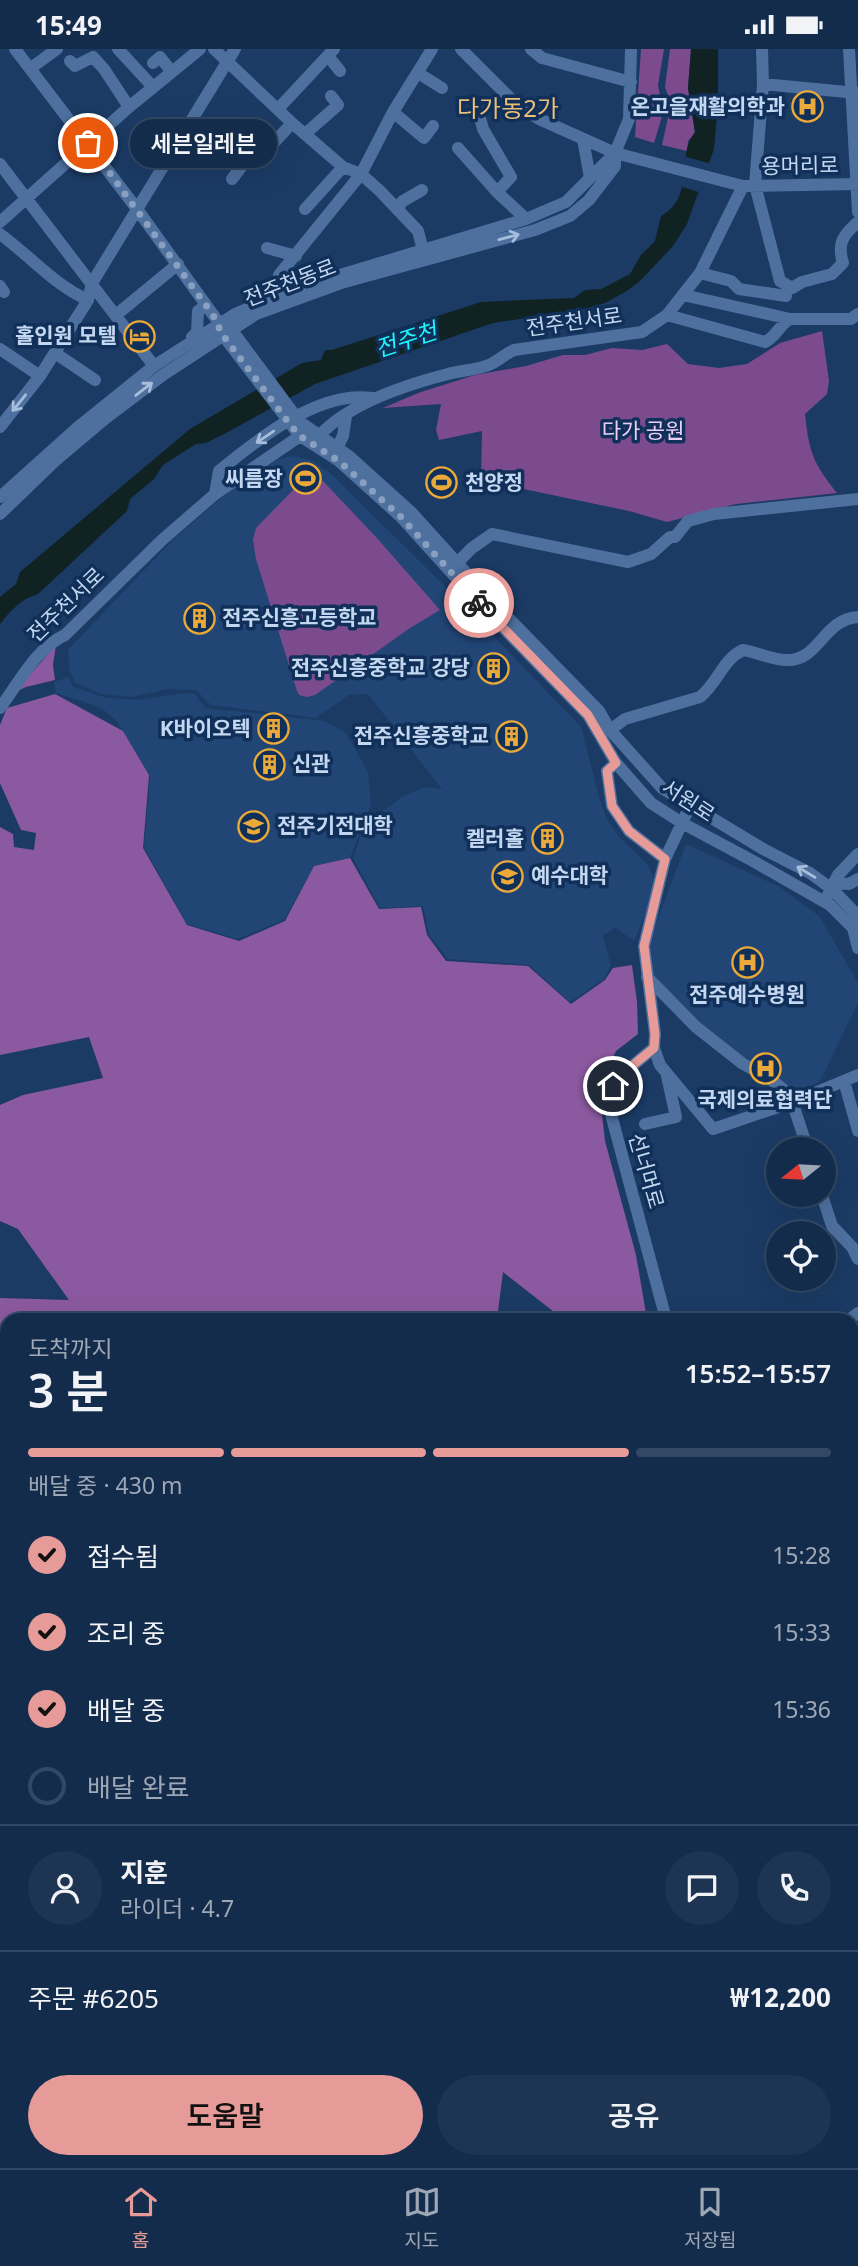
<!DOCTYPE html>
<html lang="ko">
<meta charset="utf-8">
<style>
:root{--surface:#142c4c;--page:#1d3453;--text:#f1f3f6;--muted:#9da7b5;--line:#334864;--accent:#e69b98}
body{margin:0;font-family:"Noto Sans","Noto Sans KR",sans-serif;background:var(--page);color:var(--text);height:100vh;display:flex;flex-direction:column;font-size:26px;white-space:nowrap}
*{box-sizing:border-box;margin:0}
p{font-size:23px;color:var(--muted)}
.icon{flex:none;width:38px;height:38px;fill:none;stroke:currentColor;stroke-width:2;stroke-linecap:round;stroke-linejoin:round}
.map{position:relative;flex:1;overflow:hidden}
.panel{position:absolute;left:0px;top:1264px;width:859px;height:856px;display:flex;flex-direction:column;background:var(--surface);border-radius:21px 21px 0 0;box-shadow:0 7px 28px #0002,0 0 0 2px var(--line)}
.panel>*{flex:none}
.needle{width:46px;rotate:252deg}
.buttons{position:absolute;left:766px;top:1088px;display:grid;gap:14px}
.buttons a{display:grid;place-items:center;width:70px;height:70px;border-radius:50%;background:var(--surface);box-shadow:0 7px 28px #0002,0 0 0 2px var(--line);font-size:35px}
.pin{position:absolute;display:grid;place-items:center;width:60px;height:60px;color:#fff;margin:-30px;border:4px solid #fff;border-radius:50%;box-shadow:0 2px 7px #0007}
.courier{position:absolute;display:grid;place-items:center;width:70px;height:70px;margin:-35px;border:5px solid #e69b98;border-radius:50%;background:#fff;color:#222;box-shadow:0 2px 9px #0007}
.bubble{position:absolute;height:49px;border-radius:24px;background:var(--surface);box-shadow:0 7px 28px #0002,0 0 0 2px var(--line);font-size:23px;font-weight:600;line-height:49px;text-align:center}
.head em{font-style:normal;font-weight:600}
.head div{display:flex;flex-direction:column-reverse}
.head{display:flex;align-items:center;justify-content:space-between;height:119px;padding:0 28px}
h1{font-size:46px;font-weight:600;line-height:52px}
.bar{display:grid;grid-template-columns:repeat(4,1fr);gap:10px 7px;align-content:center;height:84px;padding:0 28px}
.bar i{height:9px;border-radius:5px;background:var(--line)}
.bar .on{background:var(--accent)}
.bar p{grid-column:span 4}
.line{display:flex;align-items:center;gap:18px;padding:0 28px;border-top:2px solid var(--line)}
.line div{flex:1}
.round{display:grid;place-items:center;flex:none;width:74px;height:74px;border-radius:37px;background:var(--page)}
ol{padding:0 28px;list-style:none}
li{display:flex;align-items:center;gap:21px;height:77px}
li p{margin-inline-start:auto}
li .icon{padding:7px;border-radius:50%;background:var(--accent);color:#111;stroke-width:4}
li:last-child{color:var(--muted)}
li i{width:38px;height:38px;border:4px solid var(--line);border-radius:50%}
.button{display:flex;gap:14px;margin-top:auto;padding:14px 28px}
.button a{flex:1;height:80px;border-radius:42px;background:var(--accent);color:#111;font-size:28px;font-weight:600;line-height:80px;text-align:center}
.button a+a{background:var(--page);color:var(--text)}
.status{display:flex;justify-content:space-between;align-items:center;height:49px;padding:0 35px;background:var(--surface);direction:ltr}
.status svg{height:19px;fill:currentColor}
.dock{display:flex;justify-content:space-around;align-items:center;height:98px;border-top:2px solid var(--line);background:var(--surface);font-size:19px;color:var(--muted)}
.dock a{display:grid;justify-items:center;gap:4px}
.dock .on{color:var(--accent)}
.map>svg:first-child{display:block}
</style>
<div class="status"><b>15:49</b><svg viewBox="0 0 49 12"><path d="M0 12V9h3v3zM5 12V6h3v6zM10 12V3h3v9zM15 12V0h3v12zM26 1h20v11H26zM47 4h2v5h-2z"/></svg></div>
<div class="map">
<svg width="858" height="2119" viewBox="0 0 858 2119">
<rect width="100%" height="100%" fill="#1b3b65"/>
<path fill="#214676" d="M 292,407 L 311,411 L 330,424 L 457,549 L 581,678 L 600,751 L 607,770 L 619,788 L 648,816 L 657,838 L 634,892 L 615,878 L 603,887 L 611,917 L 604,930 L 570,953 L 529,916 L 448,910 L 429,886 L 423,857 L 380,859 L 353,809 L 361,786 L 378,766 L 402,748 L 424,738 L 442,740 L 368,645 L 349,646 L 316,669 L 211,656 L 196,641 L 168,640 L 131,648 L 101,645 L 76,634 L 70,623 L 68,601 L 172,492 L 231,440 L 279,410 Z
M 69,628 L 73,638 L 107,649 L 137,651 L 186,644 L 195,645 L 205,659 L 325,672 L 346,684 L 368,723 L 371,755 L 350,809 L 314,817 L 284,871 L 238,890 L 187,875 L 144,798 L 150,727 L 117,672 L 100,658 L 56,644 L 54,633 Z
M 686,795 L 778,837 L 819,867 L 858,934 L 858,954 L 820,1032 L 796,1046 L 751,1017 L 681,958 L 651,924 L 645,904 Z
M 245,2112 L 525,2112 L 528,2119 L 241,2119 Z"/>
<path fill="#7c4b8e" d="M 641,0 L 664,0 L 658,36 L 663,64 L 654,94 L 635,88 Z
M 670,0 L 691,0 L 688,39 L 695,84 L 688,92 L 687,102 L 662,96 L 671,55 L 665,38 Z
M 822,282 L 829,332 L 827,345 L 805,365 C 809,403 813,414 837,444 L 736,455 L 667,473 L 629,462 L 481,431 L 482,382 L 439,391 L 436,381 L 441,355 L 383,359 L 418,344 L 475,326 L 526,317 L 563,306 L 585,306 L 612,299 L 642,301 L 667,295 L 688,315 L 719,319 L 747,315 L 780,294 Z
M 302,417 L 315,420 L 319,428 L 376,488 L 440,561 L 410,579 L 315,646 L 307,648 L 299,646 L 297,642 L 256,510 L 253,491 L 256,479 L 295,439 L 293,426 Z"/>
<path fill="#8b599f" d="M 56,596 L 53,616 L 55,631 L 26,638 L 15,643 Z
M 55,645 L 123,682 L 149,726 L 143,799 L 187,876 L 239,892 L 285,872 L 314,817 L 350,809 L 379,860 L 421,858 L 427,886 L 446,912 L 528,917 L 571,955 L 605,931 L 613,919 L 632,916 L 637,953 L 638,985 L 616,1002 L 599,1039 L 605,1092 L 636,1206 L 647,1270 L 563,1270 L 503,1223 L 497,1270 L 7,1270 L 7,1513 L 2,1502 L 0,1503 L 0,1249 L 69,1251 L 18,1180 L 0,1172 L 0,1056 L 23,1046 L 103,1029 L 89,988 L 0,1006 L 0,778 L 13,785 L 14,798 L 34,801 L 36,784 L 21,781 L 0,734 L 0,676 L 7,659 Z
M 7,1687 L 7,2112 L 147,2112 L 127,2119 L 0,2119 L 0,1697 Z"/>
<path fill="#102222" d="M 691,0 L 718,0 L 718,55 L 714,100 L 687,175 L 673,197 L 640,232 L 627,242 L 605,254 L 588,259 L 493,274 L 315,335 L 224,385 L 206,394 L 196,395 L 163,416 L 154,430 L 130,450 L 127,462 L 38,545 C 21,550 11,561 0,575 L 0,548 L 16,535 L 20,523 L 190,380 L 302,314 L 321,311 L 325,301 L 332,301 L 481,253 L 574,249 L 585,241 L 601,240 L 630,225 L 641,206 L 655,192 L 661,167 C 696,148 675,109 695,83 L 688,39 Z"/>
<path fill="#1b3b65" d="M 683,107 L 712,115 L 702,144 L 679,137 Z"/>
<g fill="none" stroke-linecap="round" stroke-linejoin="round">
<path stroke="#4e709e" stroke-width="12" d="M 15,0 L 137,160 L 219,274 L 222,285 L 300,387 L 339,412 L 401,468 L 477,552 L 588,666 L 616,714 L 651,754 L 682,774 L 753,812 L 830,856 L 858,884
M 118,0 L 153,38
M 214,0 L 292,74 L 343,118 L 361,125 L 380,142 L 418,182 L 423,201
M 461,0 L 518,57 L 539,70 L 615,104 L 743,137 L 858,135
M 531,0 L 542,9 L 631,33
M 762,0 L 763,35 L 755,136 L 780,232 L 792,239 L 802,233 L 832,225 L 843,214 C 837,194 843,186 858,173
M 849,0 L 858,163
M 328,7 L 340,22
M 70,12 L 75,17 L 93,8 L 104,20 L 129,58
M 153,14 L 160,8 L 172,23
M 31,19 L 57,0
M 418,24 L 442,39
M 763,35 L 857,44
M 278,60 L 334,0
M 478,62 L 483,80 L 511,128 L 497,143
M 393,63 L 424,89 L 433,77
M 305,85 L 338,56 L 331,47
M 583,90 L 590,129
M 458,99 L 497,143 L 526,170
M 233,104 L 245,113
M 0,115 L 154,317
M 232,130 L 245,113 L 260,109 L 292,74
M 397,159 L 403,152 L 422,141
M 305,160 L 343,118
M 0,173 L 129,58 L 200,0
M 0,185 C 29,206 54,236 88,251
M 267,199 L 296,207
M 700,224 L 731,232 L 739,240 L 786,247
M 0,237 L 4,243
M 284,244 L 279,226 L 361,125 L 393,63 L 432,0
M 683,246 L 790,270
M 116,266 L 178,215
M 667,266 L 765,293 C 776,288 779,276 790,270 L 851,270 L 858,265
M 219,274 L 231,280 L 300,373 L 350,408 L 412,464 L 488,548 L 599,662 L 610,681 L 662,739 L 765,801 L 810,824 L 832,840 L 858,867
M 194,291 L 192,288 L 197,283 L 198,262 L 206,256
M 0,300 L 40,327
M 55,304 L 95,331
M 0,378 L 40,327 L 88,251 L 92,234 L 235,0
M 319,387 C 349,354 405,336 448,325 C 462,321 479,321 491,315 C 499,311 505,305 514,301 L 642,283 L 667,266 L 700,224 L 743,137
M 337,399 L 343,387 L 346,367
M 215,445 L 219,422 C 258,390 319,341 372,349
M 0,448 L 77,379 L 154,317 L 235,265 L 297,239 L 526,170 L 566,153 L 615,104 L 629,70 L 631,0
M 0,465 L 55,412 L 106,369 L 163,326 L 256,265 L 341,234 L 535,181 L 570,167 L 589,151 L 615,117 L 615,104
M 452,519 L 472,499 L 492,485 L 628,513 L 651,505 L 670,488 L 675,488 L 688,472 L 714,465 L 858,450
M 0,659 C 19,634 35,600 65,586 L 162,491 L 215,445 L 300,387
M 610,681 L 625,670 L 700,648 C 718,634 722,611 743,601 C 757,603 772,611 786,611 C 819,613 823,570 858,568
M 616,714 L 607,722 L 612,757 L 629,782 L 665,810
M 836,834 L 849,835 L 858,830
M 828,846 L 838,826 L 858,805
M 855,877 L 853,879 L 858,899
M 647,928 L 696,978 L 743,1015 L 768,1028 L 790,1046 L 808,1101
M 654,999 L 660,1016 L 713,1080 L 793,1053 L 858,1026
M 844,1032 L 858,1082
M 645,1075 L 676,1068 L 667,1027
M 822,1146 L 832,1177 L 852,1198 L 858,1210
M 666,1270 L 608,1054 C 617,1027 633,1016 654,999 L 655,985 L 644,897 L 665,810 L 690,757
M 850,1270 L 858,1264
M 852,1387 L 858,1388
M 852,1535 L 858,1536
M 0,1578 L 7,1576
M 0,1645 L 7,1626
M 852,1645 L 858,1644
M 852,1947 L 858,1945
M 852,2022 L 858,2020
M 584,2112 L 587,2119
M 733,2112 L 735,2119
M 801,2112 L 803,2119
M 689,2119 L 709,2112
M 825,2119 L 845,2112"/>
</g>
<defs><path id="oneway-shaft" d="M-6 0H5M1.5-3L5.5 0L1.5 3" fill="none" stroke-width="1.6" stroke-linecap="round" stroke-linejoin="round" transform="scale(1.75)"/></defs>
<g stroke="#a6bddc">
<use href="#oneway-shaft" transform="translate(509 188) rotate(-15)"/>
<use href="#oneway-shaft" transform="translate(144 340) rotate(-38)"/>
<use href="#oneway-shaft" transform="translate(19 354) rotate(129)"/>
<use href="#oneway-shaft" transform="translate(265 388) rotate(146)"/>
<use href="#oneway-shaft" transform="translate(806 823) rotate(-149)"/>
</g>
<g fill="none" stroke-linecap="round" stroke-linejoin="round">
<path stroke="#89a0c0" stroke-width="7" stroke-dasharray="0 12.6" d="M 88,94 L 213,266 L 222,285 L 292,378 L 300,387 L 339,412 L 401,468 L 479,554"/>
<path stroke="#e69b98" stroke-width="9" d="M 479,554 L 588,666 L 616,714 L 607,722 L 612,757 L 629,782 L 665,810 L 644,897 L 655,985 L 654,999 L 627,1021 L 613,1037"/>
</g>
<defs>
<symbol id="hospital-ring" viewBox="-11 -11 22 22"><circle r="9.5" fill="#103059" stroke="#eba93a" stroke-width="1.5"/><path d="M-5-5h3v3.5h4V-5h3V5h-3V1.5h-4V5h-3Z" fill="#eba93a"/></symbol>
<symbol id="hotel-ring" viewBox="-11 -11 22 22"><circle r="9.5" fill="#103059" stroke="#eba93a" stroke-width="1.5"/><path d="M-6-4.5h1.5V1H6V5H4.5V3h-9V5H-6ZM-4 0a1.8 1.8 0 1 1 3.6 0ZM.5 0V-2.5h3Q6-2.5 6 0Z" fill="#eba93a"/></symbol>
<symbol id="stadium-ring" viewBox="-11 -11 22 22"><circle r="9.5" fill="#103059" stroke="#eba93a" stroke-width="1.5"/><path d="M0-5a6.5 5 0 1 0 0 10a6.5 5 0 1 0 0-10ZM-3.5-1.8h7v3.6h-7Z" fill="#eba93a"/></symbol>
<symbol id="building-ring" viewBox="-11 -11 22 22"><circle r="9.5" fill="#103059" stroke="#eba93a" stroke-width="1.5"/><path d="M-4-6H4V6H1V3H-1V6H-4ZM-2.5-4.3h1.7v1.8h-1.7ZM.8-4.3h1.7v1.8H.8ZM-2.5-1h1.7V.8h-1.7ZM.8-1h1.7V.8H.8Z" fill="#eba93a"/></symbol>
<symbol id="university-ring" viewBox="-11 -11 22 22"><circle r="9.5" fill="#103059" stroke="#eba93a" stroke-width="1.5"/><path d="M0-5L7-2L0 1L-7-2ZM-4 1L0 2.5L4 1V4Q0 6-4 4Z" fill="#eba93a"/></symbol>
</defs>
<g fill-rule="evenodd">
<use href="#hospital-ring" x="790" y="40" width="35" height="35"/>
<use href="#hotel-ring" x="122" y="270" width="35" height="35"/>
<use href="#stadium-ring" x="288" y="412" width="35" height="35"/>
<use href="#stadium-ring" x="424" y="416" width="35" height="35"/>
<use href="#building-ring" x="182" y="552" width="35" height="35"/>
<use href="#building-ring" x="476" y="602" width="35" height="35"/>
<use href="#building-ring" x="256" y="662" width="35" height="35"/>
<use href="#building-ring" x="494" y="670" width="35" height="35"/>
<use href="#building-ring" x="252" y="698" width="35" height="35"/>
<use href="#university-ring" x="236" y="760" width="35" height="35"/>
<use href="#building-ring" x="530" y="772" width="35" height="35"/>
<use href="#university-ring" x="490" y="810" width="35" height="35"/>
<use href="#hospital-ring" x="730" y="896" width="35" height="35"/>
<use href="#hospital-ring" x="748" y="1002" width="35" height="35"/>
</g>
<g text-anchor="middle" stroke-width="7" stroke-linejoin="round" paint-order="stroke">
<g font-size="21" font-weight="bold" fill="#c4d7f1" stroke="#103059" text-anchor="end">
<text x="785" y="65">온고을재활의학과</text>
<text x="117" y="294">홀인원 모텔</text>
<text x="283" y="437">씨름장</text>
<text x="465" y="441" text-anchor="start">천양정</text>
<text x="222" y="576" text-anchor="start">전주신흥고등학교</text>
<text x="470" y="626">전주신흥중학교 강당</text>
<text x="251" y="687">K바이오텍</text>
<text x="489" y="694">전주신흥중학교</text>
<text x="292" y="722" text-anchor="start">신관</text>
<text x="277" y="784" text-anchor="start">전주기전대학</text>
<text x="524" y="797">켈러홀</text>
<text x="531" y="834" text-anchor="start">예수대학</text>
<text x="747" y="953" text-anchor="middle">전주예수병원</text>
<text x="765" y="1058" text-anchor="middle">국제의료협력단</text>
</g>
<g font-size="21" fill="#c4d7f1" stroke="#103059">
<text transform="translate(800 117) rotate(-1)" y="7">용머리로</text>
<text transform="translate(290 234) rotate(-21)" y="7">전주천동로</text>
<text transform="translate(574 273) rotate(-8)" y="7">전주천서로</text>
<text transform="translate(66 556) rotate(-44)" y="7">전주천서로</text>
<text transform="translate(688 752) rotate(33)" y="7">서원로</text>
<text transform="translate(646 1122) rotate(74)" y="7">선너머로</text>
</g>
<g font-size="21" fill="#ebd0f6" stroke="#103059">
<text x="643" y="389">다가 공원</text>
</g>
<g font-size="23" font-style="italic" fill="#1df6f9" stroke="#103059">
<text transform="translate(406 291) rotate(-18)" y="8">전주천</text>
</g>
<g font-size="24" fill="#ecbe7a" stroke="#103059">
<text x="508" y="68">다가동2가</text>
</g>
</g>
</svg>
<div class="buttons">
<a><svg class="needle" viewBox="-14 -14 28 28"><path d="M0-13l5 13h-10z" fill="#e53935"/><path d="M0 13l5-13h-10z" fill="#9da7b5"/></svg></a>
<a><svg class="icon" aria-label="locate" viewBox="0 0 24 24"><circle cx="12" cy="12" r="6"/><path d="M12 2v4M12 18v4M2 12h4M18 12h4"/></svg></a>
</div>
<div class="pin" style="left:88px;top:94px;background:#ea580c"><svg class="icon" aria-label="bag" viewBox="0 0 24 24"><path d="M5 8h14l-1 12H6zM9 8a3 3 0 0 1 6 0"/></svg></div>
<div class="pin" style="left:613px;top:1037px;background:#1f2937"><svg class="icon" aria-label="home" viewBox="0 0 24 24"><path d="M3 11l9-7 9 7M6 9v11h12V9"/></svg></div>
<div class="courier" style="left:479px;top:554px"><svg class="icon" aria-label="bike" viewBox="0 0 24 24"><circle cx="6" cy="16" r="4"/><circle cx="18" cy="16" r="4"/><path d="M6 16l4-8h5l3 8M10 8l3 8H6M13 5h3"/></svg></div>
<div class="bubble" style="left:130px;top:70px;width:147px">세븐일레븐</div>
<section class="panel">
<div class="head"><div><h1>3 분</h1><p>도착까지</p></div><em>15:52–15:57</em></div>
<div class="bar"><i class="on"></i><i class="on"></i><i class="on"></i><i></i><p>배달 중 · 430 m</p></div>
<ol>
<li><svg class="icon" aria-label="check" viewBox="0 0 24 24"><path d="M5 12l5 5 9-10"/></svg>접수됨<p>15:28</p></li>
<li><svg class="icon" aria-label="check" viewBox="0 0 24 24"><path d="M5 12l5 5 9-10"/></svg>조리 중<p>15:33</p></li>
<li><svg class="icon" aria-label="check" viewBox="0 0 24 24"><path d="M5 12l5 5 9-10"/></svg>배달 중<p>15:36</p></li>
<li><i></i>배달 완료</li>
</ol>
<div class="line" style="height:126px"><a class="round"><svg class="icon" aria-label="person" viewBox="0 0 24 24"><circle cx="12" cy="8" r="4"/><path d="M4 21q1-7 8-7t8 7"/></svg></a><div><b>지훈</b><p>라이더 · 4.7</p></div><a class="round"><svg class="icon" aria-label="chat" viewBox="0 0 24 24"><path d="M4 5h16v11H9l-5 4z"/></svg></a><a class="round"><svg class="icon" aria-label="phone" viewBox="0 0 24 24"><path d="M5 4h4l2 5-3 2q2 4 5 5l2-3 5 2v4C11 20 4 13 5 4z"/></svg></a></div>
<div class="line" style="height:91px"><div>주문 #6205</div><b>₩12,200</b></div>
<div class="button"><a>도움말</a><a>공유</a></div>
</section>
</div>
<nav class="dock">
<a class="on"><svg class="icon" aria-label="home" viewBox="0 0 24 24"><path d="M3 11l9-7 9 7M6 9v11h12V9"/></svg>홈</a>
<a><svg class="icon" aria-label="map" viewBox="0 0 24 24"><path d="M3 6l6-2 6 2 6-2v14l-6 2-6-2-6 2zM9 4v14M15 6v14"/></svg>지도</a>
<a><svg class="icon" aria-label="saved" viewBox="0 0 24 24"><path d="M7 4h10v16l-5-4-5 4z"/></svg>저장됨</a>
</nav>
